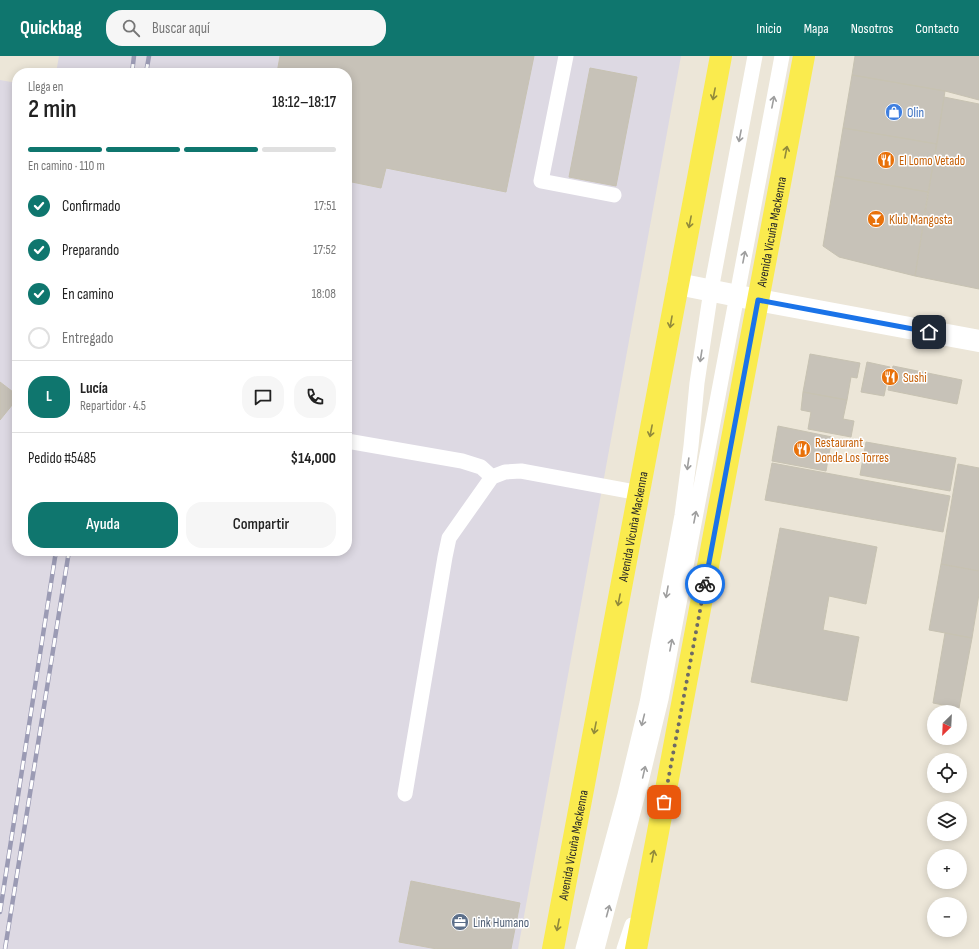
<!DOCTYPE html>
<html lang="es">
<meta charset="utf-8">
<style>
:root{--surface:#fff;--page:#f6f6f6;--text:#222;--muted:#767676;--line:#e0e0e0;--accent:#0f766e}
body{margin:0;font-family:"Sofia Sans Condensed",sans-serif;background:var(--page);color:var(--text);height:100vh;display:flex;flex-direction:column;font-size:15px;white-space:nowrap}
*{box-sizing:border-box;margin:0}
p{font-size:13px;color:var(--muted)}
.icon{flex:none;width:22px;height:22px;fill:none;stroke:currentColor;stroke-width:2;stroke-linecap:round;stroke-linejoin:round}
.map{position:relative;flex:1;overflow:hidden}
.details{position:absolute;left:12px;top:12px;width:340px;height:488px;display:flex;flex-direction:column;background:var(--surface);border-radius:16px;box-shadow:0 2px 10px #0003}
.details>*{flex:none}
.needle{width:26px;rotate:204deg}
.controls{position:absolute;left:927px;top:649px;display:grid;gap:8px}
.controls a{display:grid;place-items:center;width:40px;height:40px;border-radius:50%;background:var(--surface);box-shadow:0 2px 10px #0003;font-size:20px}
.pin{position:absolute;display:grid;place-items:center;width:34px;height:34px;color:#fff;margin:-17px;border-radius:8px;box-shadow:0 2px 6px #0006}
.courier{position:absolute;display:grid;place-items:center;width:40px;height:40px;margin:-20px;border:3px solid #1a73e8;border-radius:50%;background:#fff;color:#222;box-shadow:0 1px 5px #0007}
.overview em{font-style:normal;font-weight:600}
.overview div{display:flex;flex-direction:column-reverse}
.overview{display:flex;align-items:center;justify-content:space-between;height:68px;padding:0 16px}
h1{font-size:26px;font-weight:600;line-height:30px}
.bar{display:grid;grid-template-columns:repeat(4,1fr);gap:6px 4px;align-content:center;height:48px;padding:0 16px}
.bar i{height:5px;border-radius:3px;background:var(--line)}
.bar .active{background:var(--accent)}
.bar p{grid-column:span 4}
.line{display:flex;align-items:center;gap:10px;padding:0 16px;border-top:1px solid var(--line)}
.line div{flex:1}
.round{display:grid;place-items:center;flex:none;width:42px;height:42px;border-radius:16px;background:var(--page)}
ol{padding:0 16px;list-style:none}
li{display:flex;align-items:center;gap:12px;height:44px}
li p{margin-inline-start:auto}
li .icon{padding:4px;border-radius:50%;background:var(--accent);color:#fff;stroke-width:4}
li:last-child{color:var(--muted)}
li i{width:22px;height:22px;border:2px solid var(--line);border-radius:50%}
.primary-button{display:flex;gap:8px;margin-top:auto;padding:8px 16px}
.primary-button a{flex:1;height:46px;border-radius:16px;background:var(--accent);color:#fff;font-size:16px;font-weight:600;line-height:46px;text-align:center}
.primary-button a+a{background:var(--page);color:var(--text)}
header{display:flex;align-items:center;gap:24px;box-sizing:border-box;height:56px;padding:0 20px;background:var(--accent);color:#fff}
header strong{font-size:19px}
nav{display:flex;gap:22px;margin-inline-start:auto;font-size:14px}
.search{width:280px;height:36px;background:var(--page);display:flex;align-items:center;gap:10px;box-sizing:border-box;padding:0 14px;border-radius:16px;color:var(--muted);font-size:15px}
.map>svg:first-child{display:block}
</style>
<header>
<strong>Quickbag</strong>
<div class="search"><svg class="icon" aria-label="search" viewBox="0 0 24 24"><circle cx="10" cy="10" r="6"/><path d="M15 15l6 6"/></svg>Buscar aquí</div>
<nav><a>Inicio</a><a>Mapa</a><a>Nosotros</a><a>Contacto</a></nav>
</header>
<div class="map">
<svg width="979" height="893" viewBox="0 0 979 893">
<rect width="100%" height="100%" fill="#ece6d8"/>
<path fill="#ddd9e3" d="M 59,0 L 681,0 L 518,893 L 0,893 L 0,24 L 17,27 L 17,495 L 347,495 L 347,17 L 56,17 Z"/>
<path fill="#c7c2b8" stroke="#c7c2b2" d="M 280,0 L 534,0 L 506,136 L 386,112 L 381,132 L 347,125 L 347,17 L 277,17 Z
M 855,0 L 979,0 L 979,44 L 945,35 L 852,19 Z
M 590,12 L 637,21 L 616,130 L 569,121 Z
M 852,19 L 945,35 L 937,88 L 843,72 Z
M 944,41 L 979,48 L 979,233 L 915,220 Z
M 843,72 L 937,88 L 928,136 L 835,120 Z
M 835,120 L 928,136 L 915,220 L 839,201 L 823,190 Z
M 810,298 L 860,307 L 857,322 L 851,321 L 847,344 L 803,336 Z
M 867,306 L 890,311 L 884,340 L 861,336 Z
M 893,310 L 962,324 L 957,348 L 888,334 Z
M 0,326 L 17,339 L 17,343 L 0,364 Z
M 803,336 L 847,344 L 843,363 L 854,365 L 851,381 L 808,373 L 811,356 L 801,354 Z
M 778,370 L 832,381 L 826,415 L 772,405 Z
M 866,386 L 956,402 L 950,435 L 860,419 Z
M 772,407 L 950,440 L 943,476 L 765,444 Z
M 958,408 L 979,412 L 979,515 L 941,508 Z
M 780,472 L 877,491 L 866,548 L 829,540 L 823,574 L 859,581 L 847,645 L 751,626 Z
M 941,508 L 979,515 L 979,538 L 972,582 L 929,574 Z
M 945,577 L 972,582 L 959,652 L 933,647 Z
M 411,825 L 520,847 L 511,893 L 437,893 L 399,886 Z"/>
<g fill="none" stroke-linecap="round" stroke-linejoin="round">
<path stroke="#fff" stroke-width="15" d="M 566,0 L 541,125 L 614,139
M 347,385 L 462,405 L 481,411 L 492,421
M 405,738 L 445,501 L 449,482 L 492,421 L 505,416 L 521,415 L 640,437
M 583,893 L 625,739 L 647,647 L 682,459 L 691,390 L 697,327 L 711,234 L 755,0
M 597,893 L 641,726 L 661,643 L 782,0
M 624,893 L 632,869"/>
<path stroke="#fff" stroke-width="22" d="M 678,228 L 758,244 L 979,285"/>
<g stroke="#faeb4e" stroke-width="22">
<path id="s1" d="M 553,893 L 721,0"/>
<path id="s2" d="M 636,893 L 804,0"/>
</g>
<defs>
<path id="rail" d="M 132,17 L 134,0
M 146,17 L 149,0
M 0,856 L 56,495
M 5,893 L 69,495"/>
</defs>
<use href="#rail" stroke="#9b9bb4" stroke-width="4.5"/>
<use href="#rail" stroke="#fff" stroke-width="3" stroke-dasharray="9" stroke-linecap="butt"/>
</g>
<defs><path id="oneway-shaft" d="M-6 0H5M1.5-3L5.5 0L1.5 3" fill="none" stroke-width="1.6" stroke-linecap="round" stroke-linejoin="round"/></defs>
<g stroke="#918a3b">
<use href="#oneway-shaft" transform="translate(714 38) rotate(101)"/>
<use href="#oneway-shaft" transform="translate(786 96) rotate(-79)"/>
<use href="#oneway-shaft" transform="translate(690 166) rotate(101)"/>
<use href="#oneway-shaft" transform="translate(671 266) rotate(100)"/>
<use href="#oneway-shaft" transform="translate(651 375) rotate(101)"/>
<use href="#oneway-shaft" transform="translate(619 544) rotate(101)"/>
<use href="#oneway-shaft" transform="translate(595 672) rotate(101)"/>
<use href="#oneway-shaft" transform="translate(653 800) rotate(-79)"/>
<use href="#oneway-shaft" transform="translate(558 869) rotate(101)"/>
</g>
<g stroke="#9e9e9e">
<use href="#oneway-shaft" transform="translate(773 46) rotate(-79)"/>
<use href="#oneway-shaft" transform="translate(740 80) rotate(101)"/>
<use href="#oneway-shaft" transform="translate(744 201) rotate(-79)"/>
<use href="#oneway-shaft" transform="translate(701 300) rotate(99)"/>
<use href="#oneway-shaft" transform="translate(688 408) rotate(98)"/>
<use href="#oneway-shaft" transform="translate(695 461) rotate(-79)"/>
<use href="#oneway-shaft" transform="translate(667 536) rotate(100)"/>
<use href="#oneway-shaft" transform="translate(671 589) rotate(-79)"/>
<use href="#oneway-shaft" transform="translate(643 664) rotate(104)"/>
<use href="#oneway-shaft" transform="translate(644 716) rotate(-77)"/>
<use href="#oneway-shaft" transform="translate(608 855) rotate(-75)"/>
</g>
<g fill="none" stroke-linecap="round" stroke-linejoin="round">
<path stroke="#6d6a66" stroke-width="4" stroke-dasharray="0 7.2" d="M 664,746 L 705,528"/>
<path stroke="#1a73e8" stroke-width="5" d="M 705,528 L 758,244 L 929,276"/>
</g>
<defs>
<symbol id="shop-disc" viewBox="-11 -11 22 22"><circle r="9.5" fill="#3f7fe0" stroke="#fff"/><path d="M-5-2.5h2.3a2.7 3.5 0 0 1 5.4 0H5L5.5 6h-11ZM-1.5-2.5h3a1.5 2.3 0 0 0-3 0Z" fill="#fff"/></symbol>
<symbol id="restaurant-disc" viewBox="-11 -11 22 22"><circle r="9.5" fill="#e8710a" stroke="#fff"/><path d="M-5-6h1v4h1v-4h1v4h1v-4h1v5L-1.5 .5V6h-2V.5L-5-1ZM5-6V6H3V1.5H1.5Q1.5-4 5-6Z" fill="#fff"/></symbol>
<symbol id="bar-disc" viewBox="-11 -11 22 22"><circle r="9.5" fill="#e8710a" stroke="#fff"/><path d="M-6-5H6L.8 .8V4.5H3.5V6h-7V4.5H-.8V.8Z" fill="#fff"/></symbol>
<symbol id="office-disc" viewBox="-11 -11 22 22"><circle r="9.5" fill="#5c6f8a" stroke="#fff"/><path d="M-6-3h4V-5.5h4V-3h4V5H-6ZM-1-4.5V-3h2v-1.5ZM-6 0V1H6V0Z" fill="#fff"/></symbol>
</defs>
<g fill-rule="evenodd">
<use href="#shop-disc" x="884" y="46" width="20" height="20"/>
<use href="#restaurant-disc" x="876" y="94" width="20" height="20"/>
<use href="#bar-disc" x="866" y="153" width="20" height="20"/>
<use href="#restaurant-disc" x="880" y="311" width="20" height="20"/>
<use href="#restaurant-disc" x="792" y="383" width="20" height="20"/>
<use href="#office-disc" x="450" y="856" width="20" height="20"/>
</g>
<g text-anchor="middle" stroke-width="3" stroke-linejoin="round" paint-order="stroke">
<g font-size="13" fill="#366cbe" stroke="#fff" text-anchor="start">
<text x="907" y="61">Olin</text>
</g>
<g font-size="13" fill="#c56008" stroke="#fff" text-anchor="start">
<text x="899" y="109">El Lomo Vetado</text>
<text x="889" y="168">Klub Mangosta</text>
<text x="903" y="326">Sushi</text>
<text x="815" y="391">Restaurant<tspan x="815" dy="15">Donde Los Torres</tspan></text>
</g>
<g font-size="13" fill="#282828" stroke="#fff">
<text dy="5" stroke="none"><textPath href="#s2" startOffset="730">Avenida Vicuña Mackenna</textPath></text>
<text dy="5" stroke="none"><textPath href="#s1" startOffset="430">Avenida Vicuña Mackenna</textPath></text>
<text dy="5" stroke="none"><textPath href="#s1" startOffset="106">Avenida Vicuña Mackenna</textPath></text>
</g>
<g font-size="13" fill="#4e5e75" stroke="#fff" text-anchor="start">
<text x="473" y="871">Link Humano</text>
</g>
</g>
</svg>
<div class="controls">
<a><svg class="needle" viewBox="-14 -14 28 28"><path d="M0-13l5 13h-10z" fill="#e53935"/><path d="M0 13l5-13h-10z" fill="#767676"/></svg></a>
<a><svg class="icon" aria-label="locate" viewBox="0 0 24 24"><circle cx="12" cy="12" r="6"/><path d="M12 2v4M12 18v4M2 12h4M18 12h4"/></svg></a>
<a><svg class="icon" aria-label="layers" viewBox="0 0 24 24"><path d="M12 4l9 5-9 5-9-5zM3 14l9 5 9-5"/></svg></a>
<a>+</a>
<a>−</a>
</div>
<div class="pin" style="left:664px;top:746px;background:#ea580c"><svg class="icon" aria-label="bag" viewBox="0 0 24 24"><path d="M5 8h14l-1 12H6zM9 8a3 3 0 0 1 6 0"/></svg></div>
<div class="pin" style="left:929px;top:276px;background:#1f2937"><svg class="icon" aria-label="home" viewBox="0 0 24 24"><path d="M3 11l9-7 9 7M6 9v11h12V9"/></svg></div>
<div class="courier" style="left:705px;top:528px"><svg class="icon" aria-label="bike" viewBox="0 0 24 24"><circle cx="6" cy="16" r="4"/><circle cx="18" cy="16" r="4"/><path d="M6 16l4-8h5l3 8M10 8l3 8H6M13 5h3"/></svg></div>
<section class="details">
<div class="overview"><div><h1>2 min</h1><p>Llega en</p></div><em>18:12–18:17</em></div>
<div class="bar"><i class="active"></i><i class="active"></i><i class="active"></i><i></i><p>En camino · 110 m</p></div>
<ol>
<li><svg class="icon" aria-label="check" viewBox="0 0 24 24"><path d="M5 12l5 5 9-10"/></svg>Confirmado<p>17:51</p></li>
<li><svg class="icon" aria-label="check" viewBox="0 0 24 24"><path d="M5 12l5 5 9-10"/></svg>Preparando<p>17:52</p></li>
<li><svg class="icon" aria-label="check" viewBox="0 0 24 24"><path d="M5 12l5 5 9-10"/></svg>En camino<p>18:08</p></li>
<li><i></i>Entregado</li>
</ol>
<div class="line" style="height:72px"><b class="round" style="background:var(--accent);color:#fff">L</b><div><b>Lucía</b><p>Repartidor · 4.5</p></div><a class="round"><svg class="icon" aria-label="chat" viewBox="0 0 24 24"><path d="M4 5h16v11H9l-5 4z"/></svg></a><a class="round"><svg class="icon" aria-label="phone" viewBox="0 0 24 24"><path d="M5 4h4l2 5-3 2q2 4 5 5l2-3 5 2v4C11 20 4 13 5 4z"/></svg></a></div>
<div class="line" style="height:52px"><div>Pedido #5485</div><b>$14,000</b></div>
<div class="primary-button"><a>Ayuda</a><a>Compartir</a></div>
</section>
</div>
